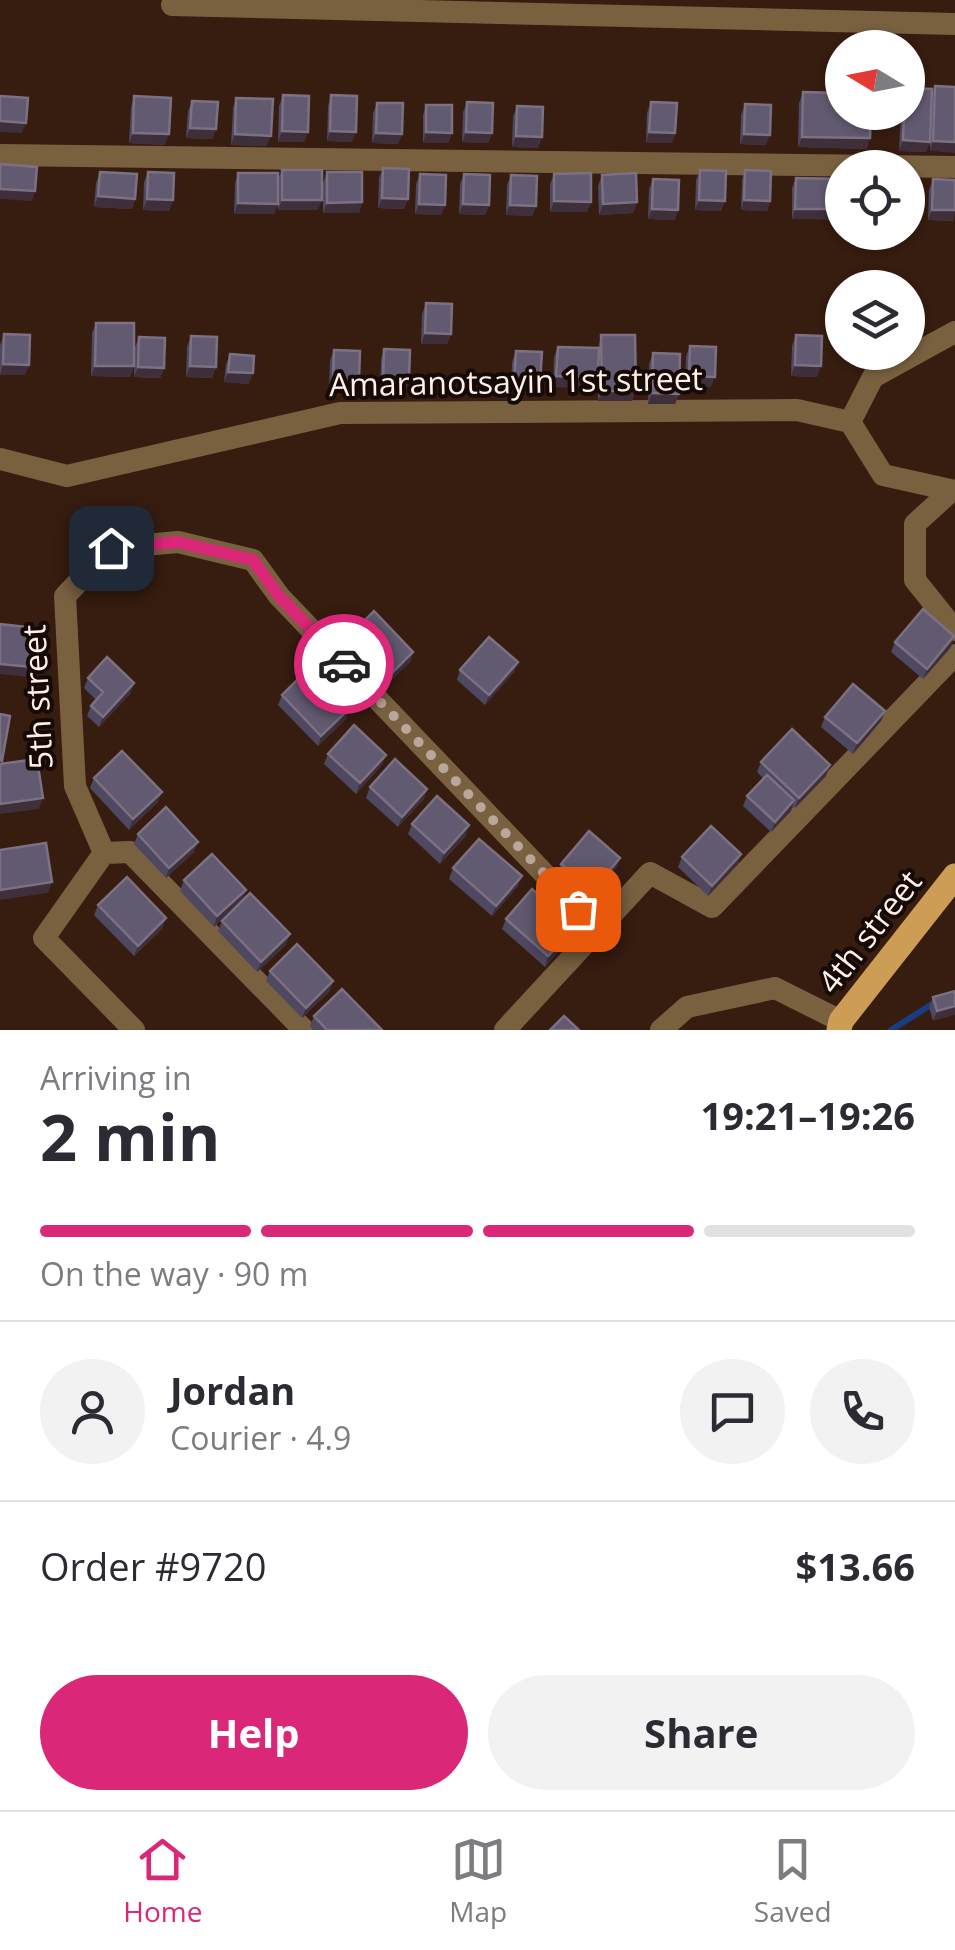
<!DOCTYPE html>
<meta charset="utf-8">
<style>
:root{--surface:#fff;--page:#f2f2f3;--text:#2b2b33;--muted:#7c7c81;--line:#e1e1e2;--accent:#db2777}
body{margin:0;font-family:"Open Sans",sans-serif;background:var(--page);color:var(--text);height:100vh;display:flex;flex-direction:column;font-size:38px;white-space:nowrap}
*{box-sizing:border-box;margin:0}
p{font-size:32px;color:var(--muted)}
.icon{flex:none;width:55px;height:55px;fill:none;stroke:currentColor;stroke-width:2;stroke-linecap:round;stroke-linejoin:round}
.map{position:relative;height:1030px;overflow:hidden}
.panel{display:flex;flex-direction:column;background:var(--surface);flex:1}
.panel>*{flex:none}
.needle{width:65px;rotate:280deg}
.buttons{position:absolute;left:825px;top:30px;display:grid;gap:20px}
.buttons a{display:grid;place-items:center;width:100px;height:100px;border-radius:50%;background:var(--surface);box-shadow:0 2px 8px #0004;font-size:50px}
.pin{position:absolute;display:grid;place-items:center;width:85px;height:85px;color:#fff;margin:-42px;border-radius:20px;box-shadow:0 5px 15px #0006}
.courier{position:absolute;display:grid;place-items:center;width:100px;height:100px;margin:-50px;border:8px solid #db2777;border-radius:50%;background:#fff;color:#222;box-shadow:0 2px 12px #0007}
.head em{font-style:normal;font-weight:700}
.head div{display:flex;flex-direction:column-reverse}
.head{display:flex;align-items:center;justify-content:space-between;height:170px;padding:0 40px}
h1{font-size:65px;font-weight:700;line-height:75px}
.bar{display:grid;grid-template-columns:repeat(4,1fr);gap:15px 10px;align-content:center;height:120px;padding:0 40px}
.bar i{height:12px;border-radius:8px;background:var(--line)}
.bar .on{background:var(--accent)}
.bar p{grid-column:span 4}
.line{display:flex;align-items:center;gap:25px;padding:0 40px;border-top:2px solid var(--line)}
.line div{flex:1}
.round{display:grid;place-items:center;flex:none;width:105px;height:105px;border-radius:52px;background:var(--page)}
.action{display:flex;gap:20px;margin-top:auto;padding:20px 40px}
.action a{flex:1;height:115px;border-radius:60px;background:var(--accent);color:#fff;font-size:40px;font-weight:700;line-height:115px;text-align:center}
.action a+a{background:var(--page);color:var(--text)}
.dock{display:flex;justify-content:space-around;align-items:center;height:140px;border-top:2px solid var(--line);background:var(--surface);font-size:28px;color:var(--muted)}
.dock a{display:grid;justify-items:center;gap:5px}
.dock .on{color:var(--accent)}
.map>svg:first-child{display:block}
</style>
<div class="map">
<svg width="955" height="1030" viewBox="0 0 955 1030">
<rect width="100%" height="100%" fill="#371c10"/>
<g fill="none" stroke-linecap="round" stroke-linejoin="round">
<path stroke="#193d83" stroke-width="6" d="M 891,1030 L 937,1001"/>
<path stroke="#796140" stroke-width="22" d="M 172,5 L 955,24
M 0,155 L 955,167
M 850,422 L 873,377 L 955,332
M 0,459 L 67,476 L 340,413 L 797,410 L 850,422 L 883,475 L 955,491
M 950,492 L 915,524 L 915,580 L 955,630
M 104,853 L 130,852 L 304,1030
M 134,1030 L 44,938 L 104,853 L 75,786 L 65,596 L 111,548 L 178,542 L 253,560 L 279,596 L 598,930
M 505,1030 L 650,873 L 712,907 L 955,655
M 661,1030 L 687,1007 L 775,988 L 841,1021"/>
<path stroke="#ce9d55" stroke-width="25" d="M 839,1030 L 841,1021 L 955,876"/>
</g>
<path fill="#4f4861" d="M 935,86 L 955,87 L 930,151 L 930,142 L 926,152 L 899,151 L 901,112 L 908,112 L 932,95 Z
M 803,92 L 867,149 L 798,147 L 799,103 Z
M 283,95 L 308,132 L 304,142 L 278,142 L 279,106 Z
M 331,95 L 352,142 L 327,141 L 328,106 Z
M 134,96 L 165,145 L 129,143 L 131,107 Z
M 236,98 L 267,146 L 231,145 L 233,108 Z
M 192,101 L 216,129 L 212,139 L 186,138 L 188,111 Z
M 467,102 L 492,133 L 488,143 L 462,142 L 463,112 Z
M 651,102 L 675,133 L 672,143 L 646,143 L 647,113 Z
M 377,103 L 402,134 L 398,144 L 372,143 L 373,113 Z
M 745,104 L 766,145 L 740,144 L 741,115 Z
M 426,105 L 452,133 L 448,143 L 423,143 L 423,115 Z
M 517,106 L 542,137 L 538,148 L 512,147 L 513,117 Z
M 383,168 L 408,199 L 404,209 L 378,208 L 379,178 Z
M 282,170 L 318,210 L 278,210 L 278,180 Z
M 700,170 L 725,201 L 721,211 L 695,210 L 696,180 Z
M 745,170 L 770,201 L 767,211 L 741,210 L 742,180 Z
M 100,172 L 135,199 L 132,209 L 94,207 L 96,183 Z
M 148,172 L 173,200 L 169,211 L 143,210 L 144,182 Z
M 327,172 L 362,202 L 359,213 L 323,213 L 323,183 Z
M 238,173 L 278,204 L 274,214 L 234,214 L 235,183 Z
M 420,174 L 445,205 L 441,215 L 415,214 L 416,184 Z
M 464,174 L 489,205 L 485,215 L 459,214 L 460,184 Z
M 554,174 L 587,212 L 550,212 L 550,184 Z
M 511,175 L 536,206 L 532,216 L 506,215 L 507,185 Z
M 602,175 L 637,202 L 633,213 L 599,215 L 598,186 Z
M 796,178 L 842,179 L 792,219 L 792,188 Z
M 653,179 L 675,220 L 648,219 L 649,189 Z
M 933,179 L 954,221 L 928,220 L 929,190 Z
M 426,303 L 451,334 L 447,344 L 421,344 L 422,314 Z
M 96,323 L 134,366 L 130,377 L 91,376 L 92,333 Z
M 4,334 L 25,375 L 0,375 L 0,345 Z
M 601,335 L 632,401 L 598,401 L 598,377 L 594,388 L 553,387 L 554,357 L 558,347 L 598,348 Z
M 796,335 L 817,377 L 791,376 L 792,346 Z
M 191,336 L 216,367 L 212,378 L 186,377 L 187,347 Z
M 139,337 L 164,368 L 160,378 L 134,377 L 135,347 Z
M 690,346 L 711,387 L 685,386 L 686,356 Z
M 384,349 L 406,390 L 380,389 L 381,359 Z
M 334,350 L 359,381 L 355,391 L 329,390 L 330,360 Z
M 516,351 L 540,382 L 537,393 L 511,392 L 512,362 Z
M 653,353 L 679,394 L 675,404 L 648,404 L 649,364 Z
M 230,354 L 249,384 L 224,382 L 226,365 Z
M 954,636 L 951,647 L 923,679 L 891,652 L 895,642 Z
M 346,639 L 413,652 L 410,662 L 381,690 L 342,649 Z
M 518,662 L 514,672 L 485,705 L 457,680 L 460,670 Z
M 88,678 L 134,683 L 130,694 L 99,727 L 87,716 L 91,706 L 96,700 L 84,688 Z
M 282,695 L 350,708 L 346,719 L 318,746 L 278,705 Z
M 885,711 L 881,721 L 853,754 L 821,727 L 825,717 Z
M 328,754 L 382,765 L 356,794 L 324,764 Z
M 761,762 L 826,776 L 795,808 L 793,806 L 791,811 L 771,832 L 743,806 L 747,796 L 763,778 L 757,772 Z
M 94,778 L 158,802 L 129,830 L 90,788 Z
M 370,787 L 424,799 L 398,827 L 366,798 Z
M 412,824 L 466,836 L 440,864 L 408,834 Z
M 138,834 L 194,852 L 166,878 L 134,844 Z
M 741,854 L 738,864 L 708,896 L 678,867 L 682,857 Z
M 620,858 L 616,868 L 588,901 L 557,874 L 561,864 Z
M 453,868 L 518,886 L 492,916 L 449,879 Z
M 184,880 L 246,890 L 242,900 L 214,927 L 180,891 Z
M 98,905 L 166,918 L 162,929 L 134,956 L 94,915 Z
M 506,919 L 575,927 L 571,937 L 545,967 L 502,929 Z
M 222,921 L 286,945 L 257,972 L 218,931 Z
M 270,971 L 330,991 L 302,1018 L 266,981 Z
M 955,991 L 933,1021 L 929,1007 L 933,997 Z
M 314,1016 L 382,1030 L 313,1030 L 310,1026 Z"/>
<path fill="#3e2f3b" d="M 0,121 L 26,123 L 22,133 L 0,132 Z
M 190,128 L 216,129 L 212,139 L 186,138 Z
M 282,131 L 308,132 L 304,142 L 278,142 Z
M 330,131 L 356,132 L 352,142 L 327,141 Z
M 426,132 L 452,133 L 448,143 L 423,143 Z
M 466,132 L 492,133 L 488,143 L 462,142 Z
M 649,132 L 675,133 L 672,143 L 646,143 Z
M 133,133 L 169,134 L 165,145 L 129,143 Z
M 376,133 L 402,134 L 398,144 L 372,143 Z
M 235,134 L 271,136 L 267,146 L 231,145 Z
M 744,134 L 770,135 L 766,145 L 740,144 Z
M 516,136 L 542,137 L 538,148 L 512,147 Z
M 802,137 L 870,138 L 867,149 L 798,147 Z
M 903,140 L 930,142 L 926,152 L 899,151 Z
M 933,141 L 955,142 L 955,153 L 930,151 Z
M 0,189 L 35,191 L 32,201 L 0,199 Z
M 98,196 L 135,199 L 132,209 L 94,207 Z
M 382,198 L 408,199 L 404,209 L 378,208 Z
M 147,199 L 173,200 L 169,211 L 143,210 Z
M 282,200 L 322,200 L 318,210 L 278,210 Z
M 699,200 L 725,201 L 721,211 L 695,210 Z
M 744,200 L 770,201 L 767,211 L 741,210 Z
M 554,201 L 591,202 L 587,212 L 550,212 Z
M 362,202 L 359,213 L 323,213 L 327,203 Z
M 637,202 L 633,213 L 599,215 L 603,204 Z
M 238,203 L 278,204 L 274,214 L 234,214 Z
M 419,204 L 445,205 L 441,215 L 415,214 Z
M 463,204 L 489,205 L 485,215 L 459,214 Z
M 510,205 L 536,206 L 532,216 L 506,215 Z
M 652,209 L 678,210 L 675,220 L 648,219 Z
M 795,209 L 842,209 L 842,220 L 792,219 Z
M 932,210 L 955,210 L 954,221 L 928,220 Z
M 425,333 L 451,334 L 447,344 L 421,344 Z
M 3,364 L 29,365 L 25,375 L 0,375 Z
M 795,365 L 821,366 L 817,377 L 791,376 Z
M 95,366 L 134,366 L 130,377 L 91,376 Z
M 190,366 L 216,367 L 212,378 L 186,377 Z
M 138,367 L 164,368 L 160,378 L 134,377 Z
M 228,372 L 253,373 L 249,384 L 224,382 Z
M 556,376 L 598,378 L 594,388 L 553,387 Z
M 689,376 L 715,377 L 711,387 L 685,386 Z
M 383,379 L 409,380 L 406,390 L 380,389 Z
M 333,380 L 359,381 L 355,391 L 329,390 Z
M 514,381 L 540,382 L 537,393 L 511,392 Z
M 602,391 L 636,391 L 632,401 L 598,401 Z
M 652,393 L 679,394 L 675,404 L 648,404 Z
M 954,636 L 951,647 L 923,679 L 927,669 Z
M 413,652 L 410,662 L 381,690 L 385,680 Z
M 518,662 L 514,672 L 485,705 L 489,695 Z
M 0,664 L 41,668 L 37,678 L 0,674 Z
M 134,683 L 130,694 L 99,727 L 103,717 Z
M 350,708 L 346,719 L 318,746 L 321,736 Z
M 885,711 L 881,721 L 853,754 L 857,743 Z
M 386,755 L 382,765 L 356,794 L 360,783 Z
M 830,765 L 826,776 L 795,808 L 799,798 Z
M 427,789 L 424,799 L 398,827 L 402,817 Z
M 162,792 L 158,802 L 129,830 L 133,819 Z
M 43,798 L 39,809 L 0,814 L 0,804 Z
M 794,800 L 791,811 L 771,832 L 775,822 Z
M 469,825 L 466,836 L 440,864 L 444,853 Z
M 198,842 L 194,852 L 166,878 L 169,868 Z
M 741,854 L 738,864 L 708,896 L 712,886 Z
M 620,858 L 616,868 L 588,901 L 592,891 Z
M 522,876 L 518,886 L 492,916 L 496,906 Z
M 52,882 L 48,893 L 0,900 L 0,890 Z
M 246,890 L 242,900 L 214,927 L 217,916 Z
M 166,918 L 162,929 L 134,956 L 138,946 Z
M 575,927 L 571,937 L 545,967 L 548,956 Z
M 290,934 L 286,945 L 257,972 L 261,962 Z
M 333,981 L 330,991 L 302,1018 L 306,1008 Z
M 955,1006 L 955,1015 L 933,1021 L 937,1011 Z"/>
<path fill="#625a70" stroke="#7b7183" stroke-width="2.5" d="M 935,86 L 955,87 L 955,142 L 933,141 Z
M 908,88 L 932,89 L 930,142 L 903,140 L 904,112 L 908,112 Z
M 803,92 L 842,93 L 842,112 L 871,112 L 870,138 L 802,137 Z
M 283,95 L 309,96 L 308,132 L 282,131 Z
M 331,95 L 357,96 L 356,132 L 330,131 Z
M 0,96 L 28,98 L 26,123 L 0,121 Z
M 134,96 L 171,98 L 169,134 L 133,133 Z
M 236,98 L 273,99 L 271,136 L 235,134 Z
M 192,101 L 218,102 L 216,129 L 190,128 Z
M 467,102 L 493,103 L 492,133 L 466,132 Z
M 651,102 L 677,103 L 675,133 L 649,132 Z
M 377,103 L 403,103 L 402,134 L 376,133 Z
M 745,104 L 771,105 L 770,135 L 744,134 Z
M 426,105 L 452,105 L 452,133 L 426,132 Z
M 517,106 L 543,107 L 542,137 L 516,136 Z
M 0,164 L 37,167 L 35,191 L 0,189 Z
M 383,168 L 409,169 L 408,199 L 382,198 Z
M 282,170 L 322,170 L 322,200 L 282,200 Z
M 700,170 L 726,171 L 725,201 L 699,200 Z
M 745,170 L 771,171 L 770,201 L 744,200 Z
M 100,172 L 137,174 L 135,199 L 98,196 Z
M 148,172 L 174,173 L 173,200 L 147,199 Z
M 327,172 L 362,172 L 362,202 L 327,203 Z
M 238,173 L 278,173 L 278,204 L 238,203 Z
M 591,173 L 591,202 L 554,201 L 554,174 Z
M 636,173 L 637,202 L 603,204 L 602,175 Z
M 420,174 L 446,175 L 445,205 L 419,204 Z
M 464,174 L 490,175 L 489,205 L 463,204 Z
M 511,175 L 537,176 L 536,206 L 510,205 Z
M 796,178 L 842,179 L 842,209 L 795,209 Z
M 653,179 L 679,180 L 678,210 L 652,209 Z
M 933,179 L 955,180 L 955,210 L 932,210 Z
M 426,303 L 452,304 L 451,334 L 425,333 Z
M 96,323 L 134,323 L 134,366 L 95,366 Z
M 4,334 L 30,335 L 29,365 L 3,364 Z
M 601,335 L 635,335 L 636,391 L 602,391 Z
M 796,335 L 822,336 L 821,366 L 795,365 Z
M 191,336 L 217,337 L 216,367 L 190,366 Z
M 139,337 L 165,338 L 164,368 L 138,367 Z
M 690,346 L 716,347 L 715,377 L 689,376 Z
M 558,347 L 599,348 L 598,378 L 556,376 Z
M 384,349 L 410,350 L 409,380 L 383,379 Z
M 334,350 L 360,351 L 359,381 L 333,380 Z
M 516,351 L 542,352 L 540,382 L 514,381 Z
M 653,353 L 680,354 L 679,394 L 652,393 Z
M 230,354 L 254,356 L 253,373 L 228,372 Z
M 923,609 L 954,636 L 927,669 L 895,642 Z
M 374,611 L 413,652 L 385,680 L 346,639 Z
M 0,624 L 45,629 L 41,668 L 0,664 Z
M 489,637 L 518,662 L 489,695 L 460,670 Z
M 107,657 L 134,683 L 103,717 L 91,706 L 103,692 L 88,678 Z
M 310,667 L 350,708 L 321,736 L 282,695 Z
M 853,684 L 885,711 L 857,743 L 825,717 Z
M 0,714 L 10,716 L 2,761 L 0,760 Z
M 354,725 L 386,755 L 360,783 L 328,754 Z
M 792,729 L 830,765 L 799,798 L 761,762 Z
M 122,751 L 162,792 L 133,819 L 94,778 Z
M 37,759 L 43,798 L 0,804 L 0,764 Z
M 395,759 L 427,789 L 402,817 L 370,787 Z
M 767,775 L 794,800 L 775,822 L 747,796 Z
M 437,796 L 469,825 L 444,853 L 412,824 Z
M 166,807 L 198,842 L 169,868 L 138,834 Z
M 711,826 L 741,854 L 712,886 L 682,857 Z
M 589,831 L 620,858 L 592,891 L 561,864 Z
M 479,839 L 522,876 L 496,906 L 453,868 Z
M 46,843 L 52,882 L 0,890 L 0,850 Z
M 212,854 L 246,890 L 217,916 L 184,880 Z
M 127,877 L 166,918 L 138,946 L 98,905 Z
M 532,889 L 575,927 L 548,956 L 506,919 Z
M 250,893 L 290,934 L 261,962 L 222,921 Z
M 297,944 L 333,981 L 306,1008 L 270,971 Z
M 342,989 L 382,1030 L 327,1030 L 314,1016 Z
M 955,991 L 955,1006 L 937,1011 L 933,997 Z
M 564,1016 L 579,1030 L 550,1030 Z"/>
<g fill="none" stroke-linecap="round" stroke-linejoin="round">
<path stroke="#b9a69d" stroke-width="10" stroke-dasharray="0 18" d="M 344,664 L 578,909"/>
<path stroke="#db2777" stroke-width="12" d="M 111,548 L 178,542 L 253,560 L 279,596 L 344,664"/>
</g>
<g text-anchor="middle" stroke-width="8" stroke-linejoin="round" paint-order="stroke">
<g font-size="32" fill="#fff0e9" stroke="#160a06">
<text transform="translate(516 382) rotate(-1)" y="11">Amaranotsayin 1st street</text>
<text transform="translate(38 697) rotate(-93)" y="11">5th street</text>
<text transform="translate(870 932) rotate(-52)" y="11">4th street</text>
</g>
</g>
</svg>
<div class="buttons">
<a><svg class="needle" viewBox="-14 -14 28 28"><path d="M0-13l5 13h-10z" fill="#e53935"/><path d="M0 13l5-13h-10z" fill="#7c7c81"/></svg></a>
<a><svg class="icon" aria-label="locate" viewBox="0 0 24 24"><circle cx="12" cy="12" r="6"/><path d="M12 2v4M12 18v4M2 12h4M18 12h4"/></svg></a>
<a><svg class="icon" aria-label="layers" viewBox="0 0 24 24"><path d="M12 4l9 5-9 5-9-5zM3 14l9 5 9-5"/></svg></a>
</div>
<div class="pin" style="left:578px;top:909px;background:#ea580c"><svg class="icon" aria-label="bag" viewBox="0 0 24 24"><path d="M5 8h14l-1 12H6zM9 8a3 3 0 0 1 6 0"/></svg></div>
<div class="pin" style="left:111px;top:548px;background:#1f2937"><svg class="icon" aria-label="home" viewBox="0 0 24 24"><path d="M3 11l9-7 9 7M6 9v11h12V9"/></svg></div>
<div class="courier" style="left:344px;top:664px"><svg class="icon" aria-label="car" viewBox="0 0 24 24"><path d="M5 17H2v-5l4-1 3-4h7l3 4 3 1v5h-3M9 17h6M6 11h13"/><circle cx="7" cy="17" r="2"/><circle cx="17" cy="17" r="2"/></svg></div>
</div>
<section class="panel">
<div class="head"><div><h1>2 min</h1><p>Arriving in</p></div><em>19:21–19:26</em></div>
<div class="bar"><i class="on"></i><i class="on"></i><i class="on"></i><i></i><p>On the way · 90 m</p></div>
<div class="line" style="height:180px"><a class="round"><svg class="icon" aria-label="person" viewBox="0 0 24 24"><circle cx="12" cy="8" r="4"/><path d="M4 21q1-7 8-7t8 7"/></svg></a><div><b>Jordan</b><p>Courier · 4.9</p></div><a class="round"><svg class="icon" aria-label="chat" viewBox="0 0 24 24"><path d="M4 5h16v11H9l-5 4z"/></svg></a><a class="round"><svg class="icon" aria-label="phone" viewBox="0 0 24 24"><path d="M5 4h4l2 5-3 2q2 4 5 5l2-3 5 2v4C11 20 4 13 5 4z"/></svg></a></div>
<div class="line" style="height:130px"><div>Order #9720</div><b>$13.66</b></div>
<div class="action"><a>Help</a><a>Share</a></div>
</section>
<nav class="dock">
<a class="on"><svg class="icon" aria-label="home" viewBox="0 0 24 24"><path d="M3 11l9-7 9 7M6 9v11h12V9"/></svg>Home</a>
<a><svg class="icon" aria-label="map" viewBox="0 0 24 24"><path d="M3 6l6-2 6 2 6-2v14l-6 2-6-2-6 2zM9 4v14M15 6v14"/></svg>Map</a>
<a><svg class="icon" aria-label="saved" viewBox="0 0 24 24"><path d="M7 4h10v16l-5-4-5 4z"/></svg>Saved</a>
</nav>
